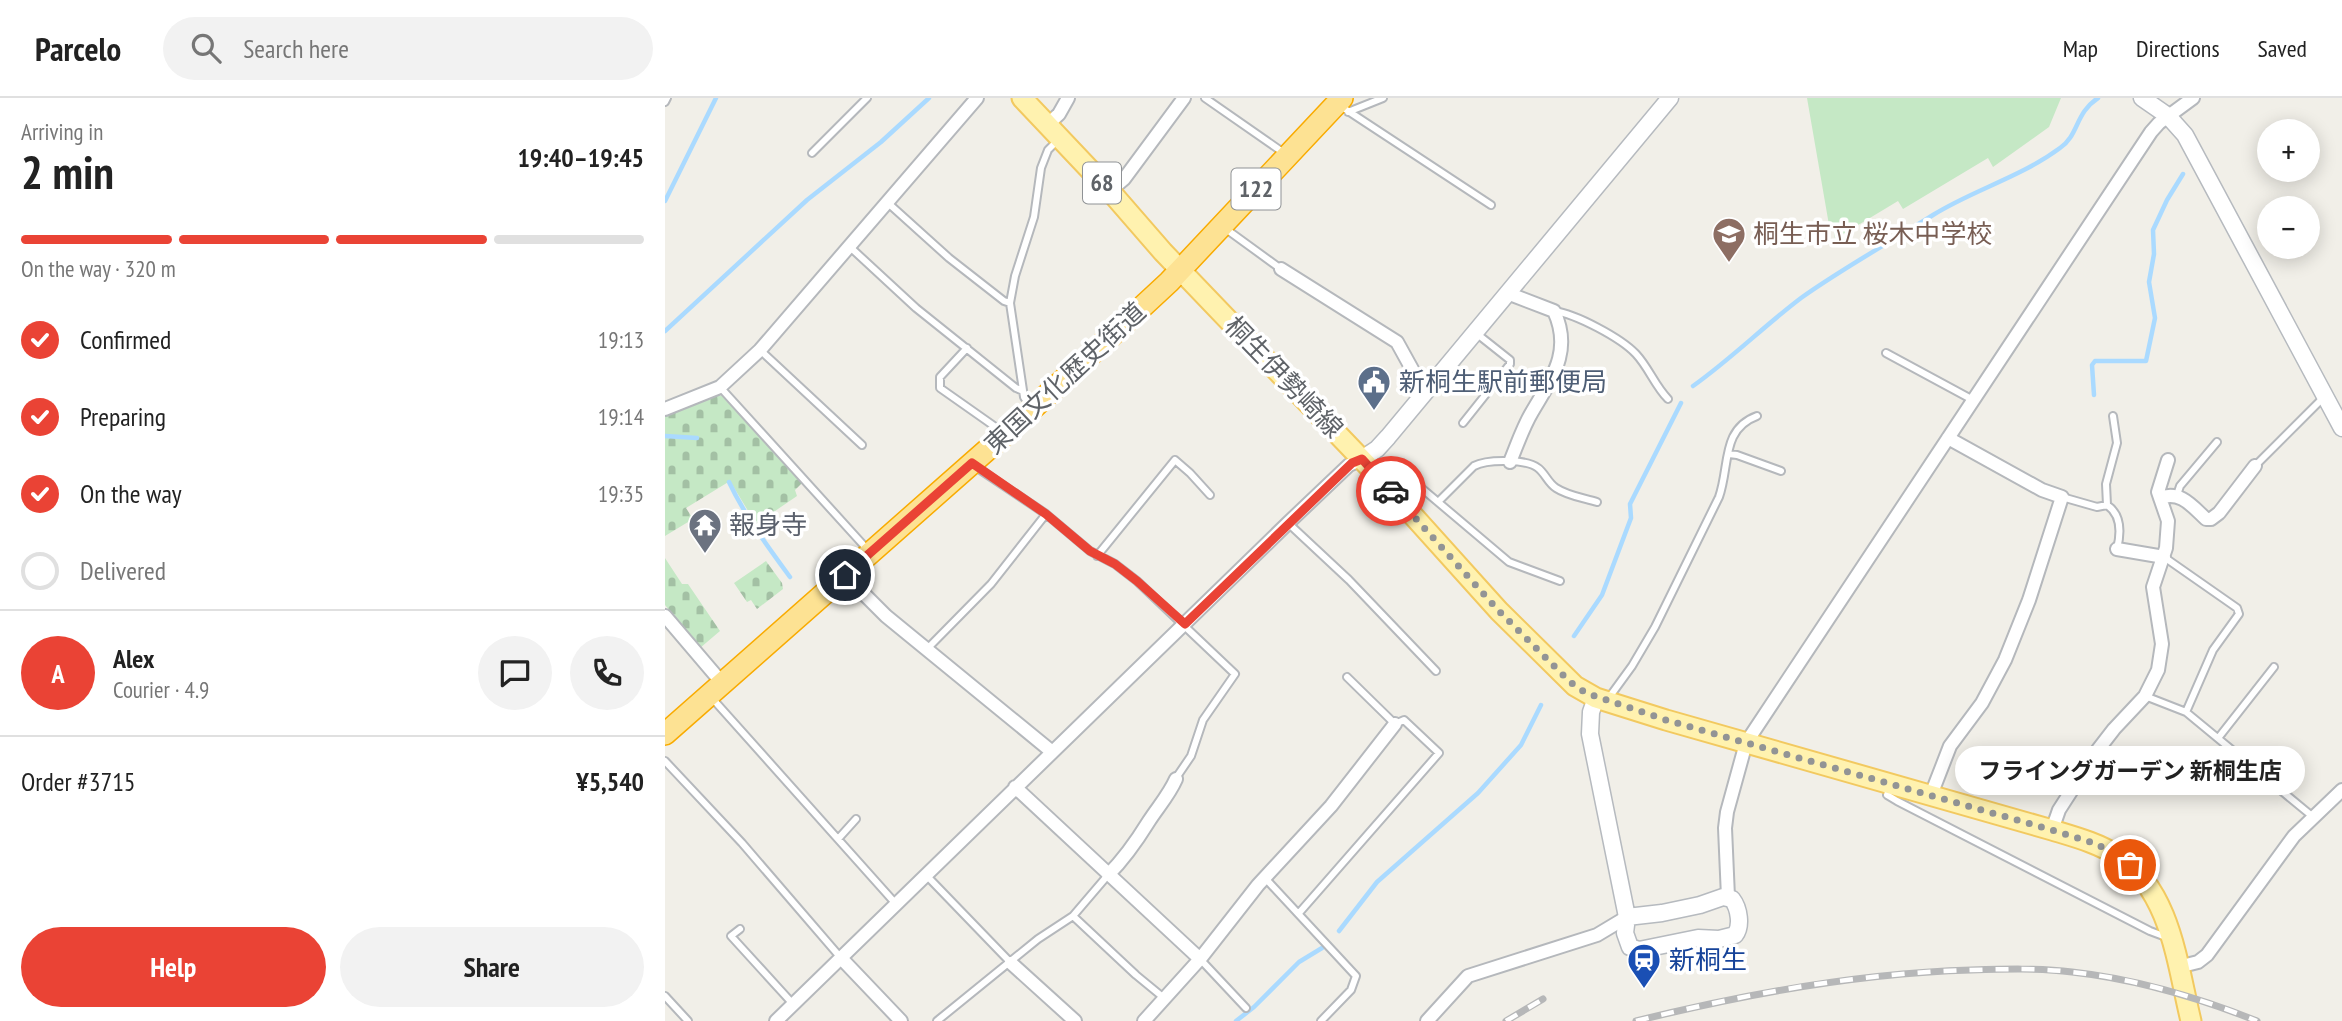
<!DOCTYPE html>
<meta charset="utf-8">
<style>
:root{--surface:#fff;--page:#f2f2f2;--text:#222;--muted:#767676;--line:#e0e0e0;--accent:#ea4335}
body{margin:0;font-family:"PT Sans Narrow","Noto Sans JP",sans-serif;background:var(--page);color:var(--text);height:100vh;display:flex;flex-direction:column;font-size:26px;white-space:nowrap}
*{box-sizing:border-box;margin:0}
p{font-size:23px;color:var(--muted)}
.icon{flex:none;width:38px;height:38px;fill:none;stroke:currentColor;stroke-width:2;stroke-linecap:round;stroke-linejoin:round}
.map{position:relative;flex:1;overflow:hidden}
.sheet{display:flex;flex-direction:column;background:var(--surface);width:665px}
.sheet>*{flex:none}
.controls{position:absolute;left:1592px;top:21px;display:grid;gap:14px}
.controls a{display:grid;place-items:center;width:63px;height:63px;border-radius:50%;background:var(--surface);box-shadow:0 4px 18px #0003;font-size:35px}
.pin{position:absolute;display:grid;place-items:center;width:60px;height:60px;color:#fff;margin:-30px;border:4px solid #fff;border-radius:50%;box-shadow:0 2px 7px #0007}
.courier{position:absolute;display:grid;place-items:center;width:70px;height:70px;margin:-35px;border:5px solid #ea4335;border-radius:50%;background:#fff;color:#222;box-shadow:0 2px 9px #0007}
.bubble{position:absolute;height:49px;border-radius:24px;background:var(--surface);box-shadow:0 4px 18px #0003;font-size:23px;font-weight:700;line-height:49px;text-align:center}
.overview em{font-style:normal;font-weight:700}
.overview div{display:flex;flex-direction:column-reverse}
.overview{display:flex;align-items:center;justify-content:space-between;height:119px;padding:0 21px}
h1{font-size:46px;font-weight:700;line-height:52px}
.bar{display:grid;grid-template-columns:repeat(4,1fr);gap:10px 7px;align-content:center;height:84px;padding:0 21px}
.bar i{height:9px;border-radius:5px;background:var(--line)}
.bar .selected{background:var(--accent)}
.bar p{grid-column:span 4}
.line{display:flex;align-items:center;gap:18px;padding:0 21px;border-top:2px solid var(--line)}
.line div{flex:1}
.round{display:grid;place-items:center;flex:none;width:74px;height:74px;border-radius:37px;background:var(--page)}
ol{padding:0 21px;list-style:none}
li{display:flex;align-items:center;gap:21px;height:77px}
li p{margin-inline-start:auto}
li .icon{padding:7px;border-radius:50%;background:var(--accent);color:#fff;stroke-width:4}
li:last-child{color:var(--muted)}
li i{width:38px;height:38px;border:4px solid var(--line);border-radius:50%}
.cta{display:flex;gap:14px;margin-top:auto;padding:14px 21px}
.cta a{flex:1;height:80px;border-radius:42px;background:var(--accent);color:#fff;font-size:28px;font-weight:700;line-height:80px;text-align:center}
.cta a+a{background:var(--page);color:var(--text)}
header{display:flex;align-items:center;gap:42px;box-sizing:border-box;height:98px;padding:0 35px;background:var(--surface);border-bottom:2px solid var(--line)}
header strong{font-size:33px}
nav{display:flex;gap:38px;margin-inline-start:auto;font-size:24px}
.search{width:490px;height:63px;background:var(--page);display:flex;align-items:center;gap:18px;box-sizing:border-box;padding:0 24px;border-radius:38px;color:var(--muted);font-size:26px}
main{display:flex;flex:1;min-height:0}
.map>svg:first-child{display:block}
</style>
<header>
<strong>Parcelo</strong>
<div class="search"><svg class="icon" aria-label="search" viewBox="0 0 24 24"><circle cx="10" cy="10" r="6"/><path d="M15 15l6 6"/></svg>Search here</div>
<nav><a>Map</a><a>Directions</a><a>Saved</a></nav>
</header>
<main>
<section class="sheet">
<div class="overview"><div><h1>2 min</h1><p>Arriving in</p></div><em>19:40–19:45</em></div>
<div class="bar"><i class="selected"></i><i class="selected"></i><i class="selected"></i><i></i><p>On the way · 320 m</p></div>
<ol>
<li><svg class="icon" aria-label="check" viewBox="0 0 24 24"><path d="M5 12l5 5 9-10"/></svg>Confirmed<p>19:13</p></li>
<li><svg class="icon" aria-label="check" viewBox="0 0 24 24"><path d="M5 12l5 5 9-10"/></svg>Preparing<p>19:14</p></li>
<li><svg class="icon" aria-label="check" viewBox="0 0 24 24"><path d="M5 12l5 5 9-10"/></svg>On the way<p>19:35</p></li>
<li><i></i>Delivered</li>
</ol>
<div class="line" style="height:126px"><b class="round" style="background:var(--accent);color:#fff">A</b><div><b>Alex</b><p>Courier · 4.9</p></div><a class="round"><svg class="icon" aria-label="chat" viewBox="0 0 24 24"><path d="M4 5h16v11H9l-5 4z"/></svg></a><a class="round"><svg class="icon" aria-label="phone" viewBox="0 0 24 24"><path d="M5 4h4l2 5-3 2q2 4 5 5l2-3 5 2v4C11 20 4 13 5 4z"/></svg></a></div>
<div class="line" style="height:91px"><div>Order #3715</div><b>¥5,540</b></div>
<div class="cta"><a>Help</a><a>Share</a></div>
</section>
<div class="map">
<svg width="1677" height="923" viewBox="0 0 1677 923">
<defs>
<pattern id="cemetery-stones" width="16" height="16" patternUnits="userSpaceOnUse" patternTransform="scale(1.75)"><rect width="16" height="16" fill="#c5e8c5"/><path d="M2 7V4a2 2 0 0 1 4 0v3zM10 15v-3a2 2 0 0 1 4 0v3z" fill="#a3c0a4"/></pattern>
</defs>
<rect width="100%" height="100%" fill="#f1efe8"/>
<path fill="#c5e8c5" d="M 1142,0 L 1396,0 L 1384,29 L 1328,69 L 1323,60 L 1238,111 L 1233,103 L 1170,141 L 1168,127 L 1164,127 Z"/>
<path fill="url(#cemetery-stones)" d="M 53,297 L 57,298 L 137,385 L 130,392 L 132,398 L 91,426 L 65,383 L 21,410 L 28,421 L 0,438 L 0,319 Z
M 0,460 L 17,486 L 23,486 L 55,533 L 35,550 L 0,507 Z
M 101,463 L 117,485 L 118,491 L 92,511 L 86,502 L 82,504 L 69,485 Z"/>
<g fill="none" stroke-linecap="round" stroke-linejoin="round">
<path stroke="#aadaff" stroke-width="4.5" d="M 0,103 L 51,0
M 0,233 L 142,102 L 216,44 L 264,0
M 1028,288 C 1066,261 1099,228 1136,200 C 1178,170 1224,145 1268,117 C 1308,92 1356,79 1395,50 C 1414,37 1410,15 1433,0
M 1429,297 L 1427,267 L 1430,263 L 1481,263 L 1490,220 L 1484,184 L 1489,156 L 1488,132 L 1502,102 L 1518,76
M 0,338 L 32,340
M 64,384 C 80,418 103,449 125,479
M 909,538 L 937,497 L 966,420 L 965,406 L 1016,305
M 674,833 L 712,784 L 813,695 L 856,647 L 876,607
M 571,923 L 589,909 L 634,864 L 657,850"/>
<defs>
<path id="lane" d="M 540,0 L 619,55
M 0,4 L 2,0
M 674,7 L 826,107
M 683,14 L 718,0
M 147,55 L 202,0
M 223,105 L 284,160 L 339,203 L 345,205
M 561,131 L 616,171
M 185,149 L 251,210 L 351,290 L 358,293
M 889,213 C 911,216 956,240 971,256 C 984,270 990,288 1003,301
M 302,250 L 275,279 L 275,290 L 329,328
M 95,252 L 197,347
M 1221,255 L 1308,302
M 55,289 L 202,451
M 365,308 L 359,299 L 345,205 L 350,178 L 369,119 L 376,70 L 383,52 L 393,42
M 798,325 L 845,266 L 845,262 L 811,235
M 1064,356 L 1072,357 L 1116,373
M 1590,368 L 1660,298
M 311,369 L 381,416 L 425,453 L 450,466 L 472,483 L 570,576 L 538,622 L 526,658 L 511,680
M 713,372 L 720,371 L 741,377 L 844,464 L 895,483
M 1512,397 L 1515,388 L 1552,344
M 1397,399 L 1432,409 L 1442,407 C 1457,417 1456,435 1452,451
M 774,403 L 809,368 C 822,361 862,361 873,370 C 880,375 883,385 891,390 C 903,398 919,400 932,404
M 1442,407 L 1441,386 L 1452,345 L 1448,318
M 623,425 L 684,482 L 771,573
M 432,458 L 510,362 L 525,375 L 545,397
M 1499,459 L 1572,510 L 1574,516 L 1548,552 L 1521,614
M 262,551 L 326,486 L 381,416
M 1480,598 L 1521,614 L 1647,718
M 46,599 L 231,806
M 943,601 L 967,568 L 990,529 L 1054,399 C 1065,368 1056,331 1092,318
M 1554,639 L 1609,569
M 0,663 L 77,745 L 176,860
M 1225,688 L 1222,697 L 1232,703 L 1485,833 L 1501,839
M 173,741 L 191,721
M 261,777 L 346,865
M 600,780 L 691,878 L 686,892 L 656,923
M 634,815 L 774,655 L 739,622 L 730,626 L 682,579
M 408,818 L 471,877 L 499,900
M 75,831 L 66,838 L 128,906
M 535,861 L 581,910
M 0,898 L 23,923
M 272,923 L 373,841 L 408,818 L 443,777"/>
<path id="street" d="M 382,27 L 394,16 L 403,0
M 445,93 L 459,81 L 519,0
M 616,171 L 732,244 L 753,282 L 762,291
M 842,195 L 889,213 C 908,254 886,281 867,314 C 858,329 852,347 845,364
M 0,311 L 55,289 L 95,252 L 312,0
M 1495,400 C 1515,392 1527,408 1541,421 L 1546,421 L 1554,415 L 1590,368
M 1452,451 L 1499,459
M 180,477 L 221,518 L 386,653
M 0,518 L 58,586
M 350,689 L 535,861
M 1266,697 L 1285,648 L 1317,605 L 1340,562 L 1364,502 L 1397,399 L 1377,392 L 1283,340
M 1387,732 L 1394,712 L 1432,653 L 1449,631 L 1480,598 L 1493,572 L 1497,546 L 1488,489 L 1501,450 L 1503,423 L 1493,394 L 1503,362
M 443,777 C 460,760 471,744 484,723 C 493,709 504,697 511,681
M 1063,799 L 1060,730 L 1062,714 L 1081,645 L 1486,34 L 1494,25 L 1528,0
M 176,860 L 236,923
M 346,865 L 410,923
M 1513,869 L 1533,864 L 1542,857 L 1629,738 L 1677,692
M 111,923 L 623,425 L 684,367 L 697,361
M 479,923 L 535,861 L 593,787 L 666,708 L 730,626
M 762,923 L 803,878 L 932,837 L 962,819"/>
<path id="secondary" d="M 1477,0 L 1503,18 L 1520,37 L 1677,330
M 697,361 L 712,351 L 723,339 L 1005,0
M 931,600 L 926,614 L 925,636 L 962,819
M 1058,799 L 1067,801 C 1074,810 1077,828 1070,837 L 1054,841 L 1033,840 L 974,852 L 965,849 L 960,835 L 962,819 L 997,815 L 1035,807 Z"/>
<path id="primary" d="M 357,0 L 445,93 L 498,154 L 707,372 L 834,513 L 910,588 L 931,600 L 1001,622 L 1387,732 C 1410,739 1433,745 1453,758 C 1506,793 1512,866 1526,923"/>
<path id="highway" d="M 0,636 L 339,337 L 504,184 L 677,0"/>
</defs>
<use href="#lane" stroke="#b5b8bc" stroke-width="10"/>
<use href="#street" stroke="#b5b8bc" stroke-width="16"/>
<use href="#secondary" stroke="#b6babf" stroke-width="19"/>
<use href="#primary" stroke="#f2c960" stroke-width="23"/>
<use href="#highway" stroke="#f9ab00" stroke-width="24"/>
<use href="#lane" stroke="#fff" stroke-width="6"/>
<use href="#street" stroke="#fff" stroke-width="12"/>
<use href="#secondary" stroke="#fff" stroke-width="16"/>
<use href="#primary" stroke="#fff2af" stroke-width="19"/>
<use href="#highway" stroke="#fde293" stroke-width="21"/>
<defs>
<path id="rail" d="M 841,923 L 878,901
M 971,923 C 1080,896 1193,875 1306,872 C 1340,871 1374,870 1407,874 C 1471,881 1532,899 1592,923"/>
</defs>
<use href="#rail" stroke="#b6b7b8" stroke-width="7"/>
<use href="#rail" stroke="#fff" stroke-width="4.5" stroke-dasharray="13" stroke-linecap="butt"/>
</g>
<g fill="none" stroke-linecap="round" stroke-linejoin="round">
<path stroke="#929495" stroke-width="7" stroke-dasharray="0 12.6" d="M 726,393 L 834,513 L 905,584 L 921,595 L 1001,622 L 1387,732 L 1432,746 L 1465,767"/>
<path stroke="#ea4335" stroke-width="9" d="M 180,477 L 307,365 L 381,416 L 425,453 L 450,466 L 472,483 L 520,526 L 687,365 L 697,361 L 726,393"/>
</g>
<defs>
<symbol id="school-pin" viewBox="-11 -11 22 30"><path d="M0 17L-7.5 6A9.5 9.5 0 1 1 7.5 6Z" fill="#8d6e63" stroke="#fff"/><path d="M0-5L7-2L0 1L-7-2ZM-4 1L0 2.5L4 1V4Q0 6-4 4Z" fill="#fff"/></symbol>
<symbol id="civic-pin" viewBox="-11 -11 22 30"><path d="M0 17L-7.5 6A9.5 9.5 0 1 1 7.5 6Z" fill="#5c6f8a" stroke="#fff"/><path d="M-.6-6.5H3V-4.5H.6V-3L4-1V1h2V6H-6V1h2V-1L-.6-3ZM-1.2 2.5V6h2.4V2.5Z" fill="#fff"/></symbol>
<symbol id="temple-pin" viewBox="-11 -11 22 30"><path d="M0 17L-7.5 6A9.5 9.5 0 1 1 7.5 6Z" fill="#6b7280" stroke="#fff"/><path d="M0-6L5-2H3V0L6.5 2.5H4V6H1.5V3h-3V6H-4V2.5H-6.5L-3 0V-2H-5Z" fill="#fff"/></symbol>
<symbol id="station-pin" viewBox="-11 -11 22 30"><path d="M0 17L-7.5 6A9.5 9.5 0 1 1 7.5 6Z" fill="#1a4fb4" stroke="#fff"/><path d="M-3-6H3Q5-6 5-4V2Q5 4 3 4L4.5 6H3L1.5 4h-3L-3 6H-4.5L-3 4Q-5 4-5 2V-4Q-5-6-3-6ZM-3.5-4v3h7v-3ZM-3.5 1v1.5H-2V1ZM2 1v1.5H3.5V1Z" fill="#fff"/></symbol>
</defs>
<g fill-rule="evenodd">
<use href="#school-pin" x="1045" y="117" width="38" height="52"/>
<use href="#civic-pin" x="690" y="265" width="38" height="52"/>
<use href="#temple-pin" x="21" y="408" width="38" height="52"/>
<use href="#station-pin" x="960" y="843" width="38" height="52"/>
</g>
<g text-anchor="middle" stroke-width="7" stroke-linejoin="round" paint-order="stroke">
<g fill="#fff" stroke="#8f9295" stroke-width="2">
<rect x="418" y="64.5" width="38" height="41" rx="5"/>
<rect x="566.5" y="70.5" width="49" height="41" rx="5"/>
</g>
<g font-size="24" font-weight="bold" fill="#5f6368">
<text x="437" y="93">68</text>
<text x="591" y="99">122</text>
</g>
<g font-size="26" fill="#785e54" stroke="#fff" text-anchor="start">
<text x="1088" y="145">桐生市立 桜木中学校</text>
</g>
<g font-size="26" fill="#5f6368" stroke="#fff">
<text transform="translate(619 279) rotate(46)" y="9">桐生伊勢崎線</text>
<text transform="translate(400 280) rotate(-43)" y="9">東国文化歴史街道</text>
</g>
<g font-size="26" fill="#4e5e75" stroke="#fff" text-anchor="start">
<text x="734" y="293">新桐生駅前郵便局</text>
</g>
<g font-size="26" fill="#5b616d" stroke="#fff" text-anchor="start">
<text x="64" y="436">報身寺</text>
</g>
<g font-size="26" fill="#164399" stroke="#fff" text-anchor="start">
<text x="1004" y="871">新桐生</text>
</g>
</g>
</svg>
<div class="controls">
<a>+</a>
<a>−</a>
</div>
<div class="pin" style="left:1465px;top:767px;background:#ea580c"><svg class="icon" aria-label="bag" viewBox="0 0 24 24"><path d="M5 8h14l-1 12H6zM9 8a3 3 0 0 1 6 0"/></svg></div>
<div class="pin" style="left:180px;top:477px;background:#1f2937"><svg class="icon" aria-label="home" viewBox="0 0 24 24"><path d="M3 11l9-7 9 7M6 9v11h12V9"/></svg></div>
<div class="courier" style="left:726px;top:393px"><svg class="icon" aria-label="car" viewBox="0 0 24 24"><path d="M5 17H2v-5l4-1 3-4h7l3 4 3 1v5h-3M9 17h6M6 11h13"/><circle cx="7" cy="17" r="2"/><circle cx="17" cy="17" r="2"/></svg></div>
<div class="bubble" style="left:1290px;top:648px;width:350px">フライングガーデン 新桐生店</div>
</div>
</main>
